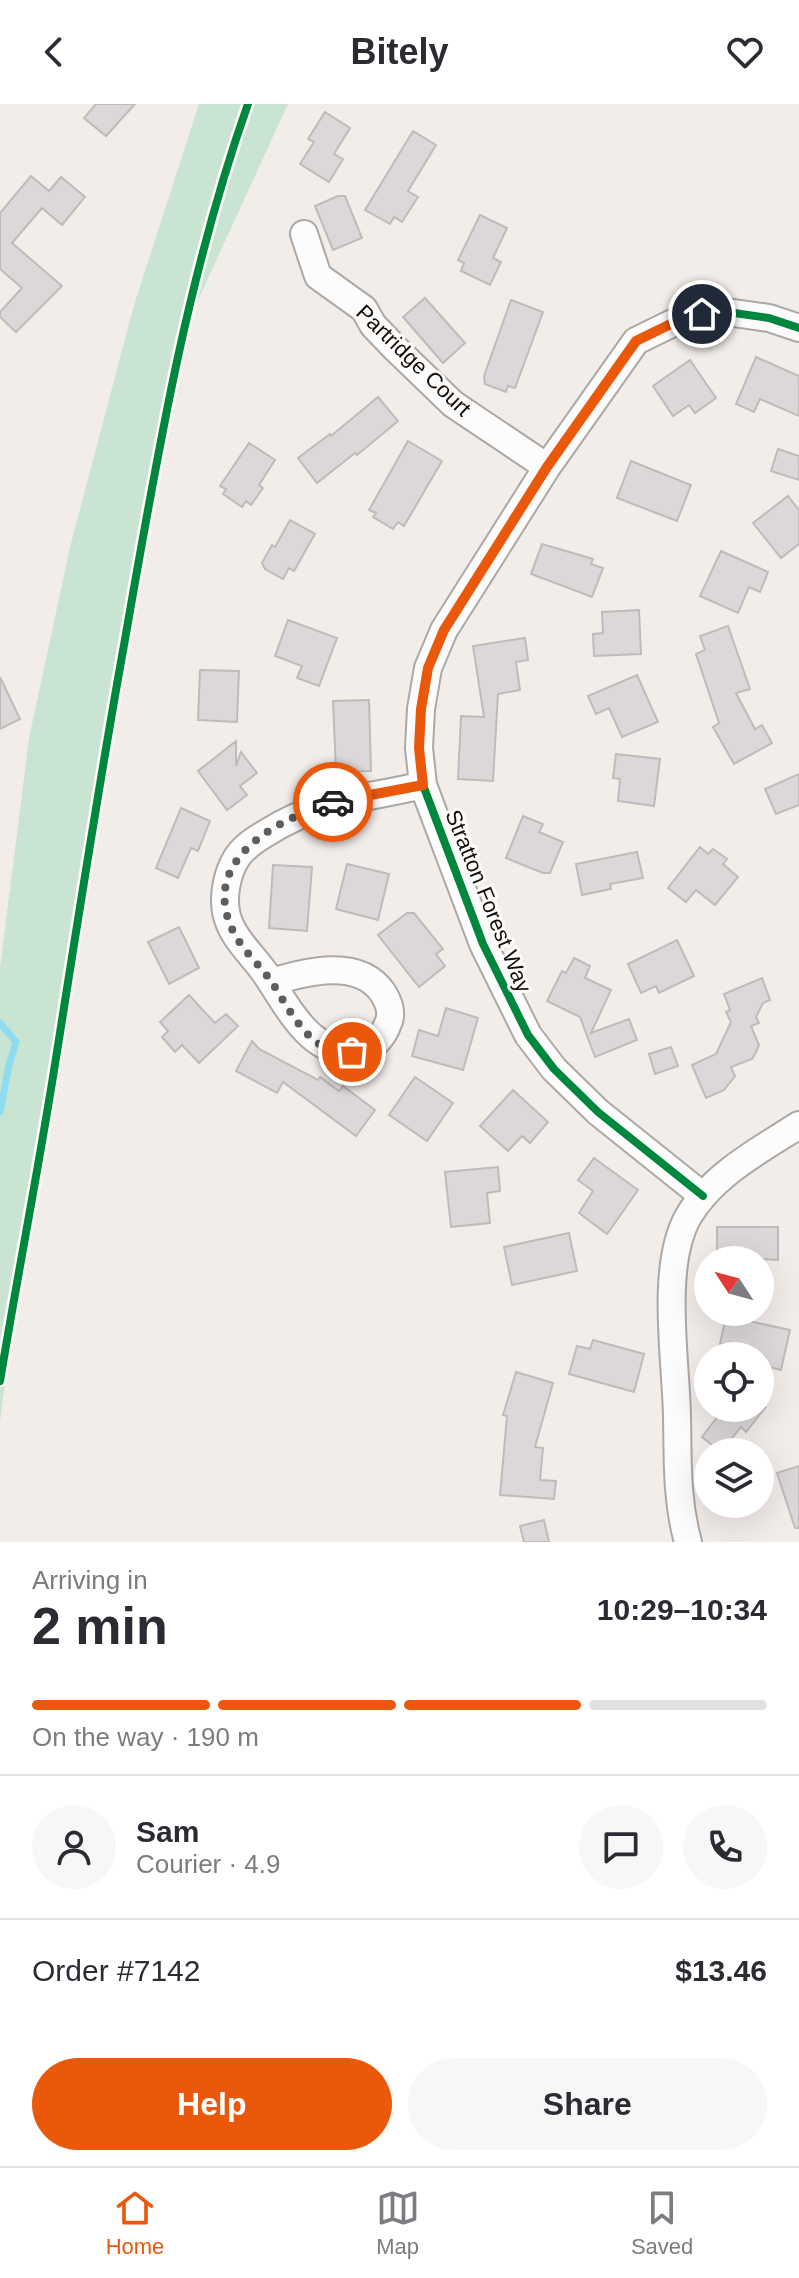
<!DOCTYPE html>
<meta charset="utf-8">
<style>
:root{--surface:#fff;--page:#f7f7f7;--text:#2b2b33;--muted:#7c7c81;--line:#e1e1e2;--accent:#ea580c}
body{margin:0;font-family:Helvetica,sans-serif;background:var(--page);color:var(--text);height:100vh;display:flex;flex-direction:column;font-size:30px;white-space:nowrap}
*{box-sizing:border-box;margin:0}
p{font-size:26px;color:var(--muted)}
.icon{flex:none;width:44px;height:44px;fill:none;stroke:currentColor;stroke-width:2;stroke-linecap:round;stroke-linejoin:round}
.map{position:relative;height:1438px;overflow:hidden}
.drawer{display:flex;flex-direction:column;background:var(--surface);flex:1}
.drawer>*{flex:none}
.needle{width:52px;rotate:306deg}
.fabs{position:absolute;left:694px;top:1142px;display:grid;gap:16px}
.fabs a{display:grid;place-items:center;width:80px;height:80px;border-radius:50%;background:var(--surface);box-shadow:0 8px 32px #0002;font-size:40px}
.pin{position:absolute;display:grid;place-items:center;width:68px;height:68px;color:#fff;margin:-34px;border:4px solid #fff;border-radius:50%;box-shadow:0 2px 8px #0007}
.courier{position:absolute;display:grid;place-items:center;width:80px;height:80px;margin:-40px;border:6px solid #ea580c;border-radius:50%;background:#fff;color:#222;box-shadow:0 2px 10px #0007}
.head em{font-style:normal;font-weight:800}
.head div{display:flex;flex-direction:column-reverse}
.head{display:flex;align-items:center;justify-content:space-between;height:136px;padding:0 32px}
h1{font-size:52px;font-weight:800;line-height:60px}
.bar{display:grid;grid-template-columns:repeat(4,1fr);gap:12px 8px;align-content:center;height:96px;padding:0 32px}
.bar i{height:10px;border-radius:6px;background:var(--line)}
.bar .active{background:var(--accent)}
.bar p{grid-column:span 4}
.line{display:flex;align-items:center;gap:20px;padding:0 32px;border-top:2px solid var(--line)}
.line div{flex:1}
.round{display:grid;place-items:center;flex:none;width:84px;height:84px;border-radius:42px;background:var(--page)}
.button{display:flex;gap:16px;margin-top:auto;padding:16px 32px}
.button a{flex:1;height:92px;border-radius:48px;background:var(--accent);color:#fff;font-size:32px;font-weight:800;line-height:92px;text-align:center}
.button a+a{background:var(--page);color:var(--text)}
header{display:flex;justify-content:space-between;align-items:center;height:104px;padding:0 32px;background:var(--surface);font-size:36px;font-weight:800}
.tab-bar{display:flex;justify-content:space-around;align-items:center;height:112px;border-top:2px solid var(--line);background:var(--surface);font-size:22px;color:var(--muted)}
.tab-bar a{display:grid;justify-items:center;gap:4px}
.tab-bar .active{color:var(--accent)}
.map>svg:first-child{display:block}
</style>
<header><svg class="icon" aria-label="back" viewBox="0 0 24 24"><path d="M15 5l-7 7 7 7"/></svg>Bitely<svg class="icon" aria-label="heart" viewBox="0 0 24 24"><path d="M12 20l-8-8c-3-5 5-10 8-4 3-6 11-1 8 4z"/></svg></header>
<div class="map">
<svg width="799" height="1438" viewBox="0 0 799 1438">
<rect width="100%" height="100%" fill="#f3edea"/>
<path fill="#c9e4d0" d="M 199,0 L 288,0 L 186,222 L 161,317 L 58,984 L 8,1256 L 0,1318 L 0,864 L 29,634 L 70,443 L 134,201 Z"/>
<g fill="none" stroke-linecap="round" stroke-linejoin="round">
<path stroke="#8edcf0" stroke-width="7" d="M 0,919 L 16,938 L 9,961 L 0,1008"/>
</g>
<path fill="#dcd7d8" stroke="#bfbbbb" stroke-width="2" d="M 96,0 L 135,0 L 106,32 L 84,14 Z
M 325,8 L 350,24 L 334,50 L 343,55 L 329,78 L 300,60 L 314,38 L 308,35 Z
M 413,27 L 436,41 L 408,87 L 418,93 L 402,118 L 394,113 L 390,120 L 365,106 Z
M 31,72 L 49,87 L 61,73 L 85,93 L 62,121 L 42,104 L 12,139 L 62,182 L 16,228 L 0,213 L 0,208 L 22,184 L 0,165 L 0,109 Z
M 338,92 L 345,92 L 362,134 L 333,146 L 315,102 Z
M 480,111 L 507,124 L 493,154 L 501,158 L 490,181 L 461,167 L 464,159 L 458,156 Z
M 425,194 L 465,239 L 443,259 L 403,213 Z
M 511,196 L 543,208 L 515,284 L 508,282 L 506,288 L 485,280 L 484,272 Z
M 756,253 L 799,272 L 799,312 L 760,295 L 754,308 L 736,300 Z
M 690,256 L 716,294 L 695,309 L 689,301 L 673,312 L 653,282 Z
M 378,293 L 398,317 L 357,351 L 355,349 L 317,379 L 298,354 L 330,330 L 331,332 Z
M 408,337 L 442,357 L 404,422 L 398,418 L 393,425 L 373,413 L 376,409 L 369,406 Z
M 249,339 L 275,356 L 259,381 L 263,384 L 251,401 L 246,397 L 242,403 L 223,390 L 226,385 L 220,382 Z
M 778,345 L 799,352 L 799,376 L 771,367 Z
M 631,357 L 691,381 L 677,417 L 617,394 Z
M 788,392 L 799,406 L 799,440 L 781,454 L 753,419 Z
M 290,416 L 315,430 L 294,467 L 289,464 L 283,475 L 265,465 L 262,459 L 272,441 L 275,443 Z
M 542,440 L 593,455 L 591,460 L 603,464 L 592,493 L 531,470 Z
M 721,447 L 768,468 L 760,488 L 749,483 L 738,509 L 700,492 Z
M 639,506 L 641,550 L 594,552 L 593,530 L 603,529 L 602,508 Z
M 288,516 L 337,534 L 319,582 L 297,574 L 302,562 L 275,552 Z
M 728,522 L 750,585 L 736,589 L 755,625 L 762,621 L 772,639 L 734,660 L 713,623 L 719,619 L 696,550 L 705,546 L 700,532 Z
M 525,534 L 528,556 L 516,558 L 520,586 L 498,590 L 493,677 L 458,675 L 461,612 L 484,613 L 473,542 Z
M 200,566 L 239,567 L 237,618 L 198,616 Z
M 637,571 L 658,618 L 622,633 L 609,604 L 596,610 L 588,592 Z
M 0,573 L 20,615 L 0,625 Z
M 369,596 L 371,667 L 336,668 L 333,597 Z
M 236,637 L 236,662 L 241,648 L 257,669 L 240,682 L 247,691 L 227,706 L 198,667 Z
M 616,650 L 660,655 L 654,702 L 618,697 L 620,675 L 613,674 Z
M 799,670 L 799,701 L 776,710 L 765,685 Z
M 181,704 L 210,717 L 198,747 L 191,744 L 178,774 L 156,764 Z
M 523,712 L 543,720 L 539,728 L 563,738 L 550,769 L 543,769 L 506,754 Z
M 700,743 L 708,750 L 713,745 L 727,755 L 723,760 L 738,773 L 715,801 L 696,786 L 686,798 L 668,784 Z
M 637,748 L 643,774 L 610,780 L 611,785 L 582,791 L 576,760 Z
M 347,760 L 389,770 L 378,816 L 336,805 Z
M 273,761 L 312,763 L 307,827 L 269,824 Z
M 407,809 L 414,809 L 443,845 L 436,850 L 445,862 L 419,883 L 378,831 Z
M 179,823 L 199,864 L 169,880 L 148,838 Z
M 677,836 L 694,872 L 659,889 L 656,882 L 641,889 L 628,860 Z
M 574,854 L 590,862 L 585,874 L 611,886 L 591,929 L 629,915 L 637,936 L 595,953 L 580,913 L 547,897 L 562,867 L 566,869 Z
M 762,874 L 770,896 L 763,899 L 756,913 L 759,919 L 751,922 L 759,941 L 755,950 L 752,955 L 731,963 L 735,972 L 724,986 L 706,994 L 692,961 L 716,950 L 731,918 L 726,908 L 730,906 L 724,890 Z
M 189,891 L 215,919 L 226,910 L 238,922 L 199,959 L 182,941 L 175,948 L 162,933 L 168,927 L 160,918 Z
M 446,904 L 478,914 L 463,966 L 412,952 L 419,926 L 438,932 Z
M 252,937 L 259,945 L 318,976 L 320,973 L 339,987 L 343,982 L 375,1006 L 356,1032 L 283,978 L 277,989 L 236,967 Z
M 671,943 L 678,962 L 655,970 L 649,950 Z
M 415,973 L 453,999 L 427,1037 L 389,1011 Z
M 513,986 L 548,1018 L 530,1039 L 522,1032 L 508,1047 L 480,1022 Z
M 594,1054 L 638,1086 L 607,1130 L 579,1109 L 593,1087 L 578,1076 Z
M 498,1063 L 500,1087 L 487,1089 L 490,1119 L 451,1123 L 445,1068 Z
M 717,1123 L 778,1123 L 778,1156 L 717,1152 Z
M 569,1129 L 577,1167 L 512,1181 L 504,1143 Z
M 726,1212 L 790,1226 L 781,1266 L 760,1261 L 760,1252 L 731,1252 L 733,1242 L 720,1240 Z
M 593,1236 L 644,1250 L 634,1288 L 569,1270 L 577,1242 L 590,1245 Z
M 516,1268 L 553,1279 L 535,1343 L 543,1344 L 540,1376 L 556,1377 L 554,1395 L 500,1391 L 507,1312 L 503,1311 Z
M 716,1304 L 765,1304 L 746,1328 L 741,1323 L 721,1348 L 702,1333 L 721,1308 Z
M 799,1362 L 799,1424 L 795,1424 L 777,1369 Z
M 544,1416 L 549,1438 L 524,1438 L 520,1422 Z"/>
<g fill="none" stroke-linecap="round" stroke-linejoin="round">
<defs>
<path id="minor" d="M 304,130 L 318,172 L 364,205 L 373,221 L 396,245 L 453,300 L 547,363
M 271,878 C 305,868 359,853 383,889 C 388,897 392,908 389,917 C 384,931 376,943 361,946 C 312,957 288,902 265,869 C 251,849 231,833 226,808 C 223,791 227,770 236,755 C 243,743 256,735 268,728 C 320,695 366,695 423,681
M 703,1092 L 598,1008 L 554,965 L 528,931 L 483,840 L 423,681 L 419,644 L 421,605 L 428,564 L 444,526 L 547,363 L 636,237 L 685,213 L 720,207 L 769,214 L 799,224
M 688,1438 C 676,1395 678,1355 677,1312 C 676,1256 660,1163 688,1113 C 712,1071 760,1046 799,1021"/>
</defs>
<use href="#minor" stroke="#aca8a5" stroke-width="30"/>
<use href="#minor" stroke="#fdfcfc" stroke-width="26"/>
<defs>
<path id="cycleway" d="M 703,1092 L 598,1008 L 554,965 L 528,931 L 483,840 L 423,681 L 419,644 L 421,605 L 428,564 L 444,526 L 547,363 L 636,237 L 685,213 L 720,207 L 769,214 L 799,224
M 0,1277 C 18,1169 39,1062 56,954 C 78,816 99,679 124,541 C 156,359 186,175 248,0"/>
</defs>
<use href="#cycleway" stroke="#fefcfa" stroke-width="13"/>
<use href="#cycleway" stroke="#00873e" stroke-width="8"/>
</g>
<g fill="none" stroke-linecap="round" stroke-linejoin="round">
<path stroke="#605c5a" stroke-width="8" stroke-dasharray="0 14.4" d="M 333,698 C 279,715 198,755 233,827 C 242,846 261,862 273,880 C 287,902 303,934 328,945 C 335,947 345,947 352,948"/>
<path stroke="#ea580c" stroke-width="10" d="M 333,698 L 423,681 L 419,644 L 421,605 L 428,564 L 444,526 L 547,363 L 636,237 L 685,213 L 702,210"/>
</g>
<g text-anchor="middle" stroke-width="6" stroke-linejoin="round" paint-order="stroke">
<g font-size="22" fill="#110e0c" stroke="#fefcfa">
<text transform="translate(414 256) rotate(44)" y="8">Partridge Court</text>
<text transform="translate(489 797) rotate(68)" y="8">Stratton Forest Way</text>
</g>
</g>
</svg>
<div class="fabs">
<a><svg class="needle" viewBox="-14 -14 28 28"><path d="M0-13l5 13h-10z" fill="#e53935"/><path d="M0 13l5-13h-10z" fill="#7c7c81"/></svg></a>
<a><svg class="icon" aria-label="locate" viewBox="0 0 24 24"><circle cx="12" cy="12" r="6"/><path d="M12 2v4M12 18v4M2 12h4M18 12h4"/></svg></a>
<a><svg class="icon" aria-label="layers" viewBox="0 0 24 24"><path d="M12 4l9 5-9 5-9-5zM3 14l9 5 9-5"/></svg></a>
</div>
<div class="pin" style="left:352px;top:948px;background:#ea580c"><svg class="icon" aria-label="bag" viewBox="0 0 24 24"><path d="M5 8h14l-1 12H6zM9 8a3 3 0 0 1 6 0"/></svg></div>
<div class="pin" style="left:702px;top:210px;background:#1f2937"><svg class="icon" aria-label="home" viewBox="0 0 24 24"><path d="M3 11l9-7 9 7M6 9v11h12V9"/></svg></div>
<div class="courier" style="left:333px;top:698px"><svg class="icon" aria-label="car" viewBox="0 0 24 24"><path d="M5 17H2v-5l4-1 3-4h7l3 4 3 1v5h-3M9 17h6M6 11h13"/><circle cx="7" cy="17" r="2"/><circle cx="17" cy="17" r="2"/></svg></div>
</div>
<section class="drawer">
<div class="head"><div><h1>2 min</h1><p>Arriving in</p></div><em>10:29–10:34</em></div>
<div class="bar"><i class="active"></i><i class="active"></i><i class="active"></i><i></i><p>On the way · 190 m</p></div>
<div class="line" style="height:144px"><a class="round"><svg class="icon" aria-label="person" viewBox="0 0 24 24"><circle cx="12" cy="8" r="4"/><path d="M4 21q1-7 8-7t8 7"/></svg></a><div><b>Sam</b><p>Courier · 4.9</p></div><a class="round"><svg class="icon" aria-label="chat" viewBox="0 0 24 24"><path d="M4 5h16v11H9l-5 4z"/></svg></a><a class="round"><svg class="icon" aria-label="phone" viewBox="0 0 24 24"><path d="M5 4h4l2 5-3 2q2 4 5 5l2-3 5 2v4C11 20 4 13 5 4z"/></svg></a></div>
<div class="line" style="height:104px"><div>Order #7142</div><b>$13.46</b></div>
<div class="button"><a>Help</a><a>Share</a></div>
</section>
<nav class="tab-bar">
<a class="active"><svg class="icon" aria-label="home" viewBox="0 0 24 24"><path d="M3 11l9-7 9 7M6 9v11h12V9"/></svg>Home</a>
<a><svg class="icon" aria-label="map" viewBox="0 0 24 24"><path d="M3 6l6-2 6 2 6-2v14l-6 2-6-2-6 2zM9 4v14M15 6v14"/></svg>Map</a>
<a><svg class="icon" aria-label="saved" viewBox="0 0 24 24"><path d="M7 4h10v16l-5-4-5 4z"/></svg>Saved</a>
</nav>
